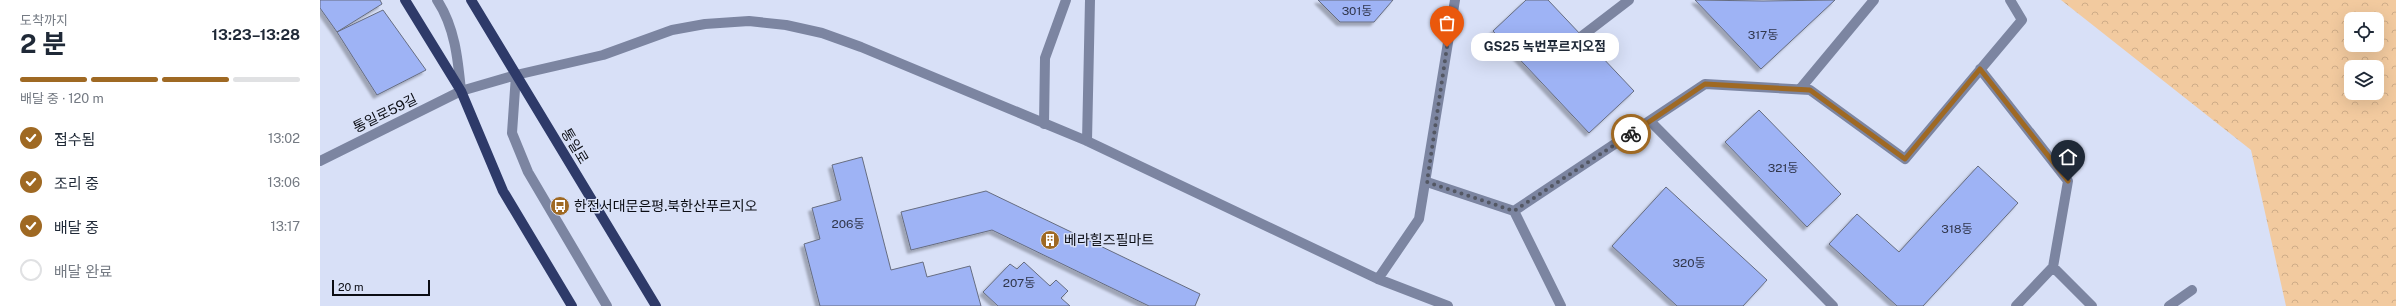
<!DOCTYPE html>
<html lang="ko">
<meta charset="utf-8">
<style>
:root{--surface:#fff;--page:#f2f2f3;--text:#1f2937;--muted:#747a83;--line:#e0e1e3;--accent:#9f6923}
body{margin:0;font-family:"Public Sans","Noto Sans KR",sans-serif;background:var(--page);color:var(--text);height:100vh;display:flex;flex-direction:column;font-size:15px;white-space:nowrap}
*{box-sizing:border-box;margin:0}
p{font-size:13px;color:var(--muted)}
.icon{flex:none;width:22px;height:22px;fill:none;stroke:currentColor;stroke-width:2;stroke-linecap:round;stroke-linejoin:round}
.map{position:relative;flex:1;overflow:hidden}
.panel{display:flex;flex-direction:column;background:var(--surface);width:320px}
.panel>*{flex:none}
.buttons{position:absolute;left:2024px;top:12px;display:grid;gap:8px}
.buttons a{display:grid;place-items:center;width:40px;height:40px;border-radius:8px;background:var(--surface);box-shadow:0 4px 16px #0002;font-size:20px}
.scale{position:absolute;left:12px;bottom:10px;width:98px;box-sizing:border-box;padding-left:4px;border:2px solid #0b0d14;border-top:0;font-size:11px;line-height:14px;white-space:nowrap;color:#0b0d14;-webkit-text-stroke:3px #d8e0f7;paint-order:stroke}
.pin{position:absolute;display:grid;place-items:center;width:34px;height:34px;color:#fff;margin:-41px -17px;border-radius:50% 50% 50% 0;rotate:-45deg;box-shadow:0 0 4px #0007}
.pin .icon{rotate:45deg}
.courier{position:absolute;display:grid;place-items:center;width:40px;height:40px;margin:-20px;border:3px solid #9f6923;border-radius:50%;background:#fff;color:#222;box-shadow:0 1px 5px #0007}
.bubble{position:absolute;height:28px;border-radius:12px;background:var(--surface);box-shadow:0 4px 16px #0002;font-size:13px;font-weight:700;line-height:28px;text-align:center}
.headline em{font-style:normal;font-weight:700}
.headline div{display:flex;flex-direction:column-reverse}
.headline{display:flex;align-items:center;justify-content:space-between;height:68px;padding:0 20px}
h1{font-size:26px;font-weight:700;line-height:30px}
.bar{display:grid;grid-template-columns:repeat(4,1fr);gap:6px 4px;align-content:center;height:48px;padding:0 20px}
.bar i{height:5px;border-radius:3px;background:var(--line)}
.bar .current{background:var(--accent)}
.bar p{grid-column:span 4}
ol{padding:0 20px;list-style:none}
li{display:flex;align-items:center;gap:12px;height:44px}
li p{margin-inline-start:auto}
li .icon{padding:4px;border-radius:50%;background:var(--accent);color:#fff;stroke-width:4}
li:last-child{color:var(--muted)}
li i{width:22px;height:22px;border:2px solid var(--line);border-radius:50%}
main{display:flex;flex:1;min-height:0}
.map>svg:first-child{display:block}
</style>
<main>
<section class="panel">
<div class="headline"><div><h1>2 분</h1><p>도착까지</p></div><em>13:23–13:28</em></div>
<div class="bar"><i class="current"></i><i class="current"></i><i class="current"></i><i></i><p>배달 중 · 120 m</p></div>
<ol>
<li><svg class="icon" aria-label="check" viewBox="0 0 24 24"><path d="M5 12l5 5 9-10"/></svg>접수됨<p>13:02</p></li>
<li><svg class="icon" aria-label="check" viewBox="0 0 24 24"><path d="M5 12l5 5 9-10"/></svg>조리 중<p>13:06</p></li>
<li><svg class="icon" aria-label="check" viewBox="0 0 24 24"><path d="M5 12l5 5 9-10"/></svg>배달 중<p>13:17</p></li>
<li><i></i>배달 완료</li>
</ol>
</section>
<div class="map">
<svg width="2076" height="306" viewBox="0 0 2076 306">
<defs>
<pattern id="forest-crowns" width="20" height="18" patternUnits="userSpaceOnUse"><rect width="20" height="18" fill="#f2ca9f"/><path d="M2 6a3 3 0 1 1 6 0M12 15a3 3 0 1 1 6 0" fill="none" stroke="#ceac88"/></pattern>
<filter id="shadow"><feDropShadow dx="-3.5" dy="3.5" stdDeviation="1" flood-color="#0004"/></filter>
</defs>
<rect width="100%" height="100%" fill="#d8e0f7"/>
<path fill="url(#forest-crowns)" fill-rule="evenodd" d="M 1741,0 L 2076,0 L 2076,306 L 1966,306 L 1931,150 ZM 2031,19 L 2057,19 L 2057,45 L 2031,45 ZM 2031,67 L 2057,67 L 2057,93 L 2031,93 Z"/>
<path fill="#9eb3f5" stroke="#666d81" filter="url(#shadow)" d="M 0,0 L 60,0 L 62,4 L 17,32 L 0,8 Z
M 998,0 L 1073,0 L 1054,22 L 1020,22 Z
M 1206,0 L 1228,0 L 1314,91 L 1269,133 L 1173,31 Z
M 1375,0 L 1443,1 L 1515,0 L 1441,69 Z
M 63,10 L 106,70 L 57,95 L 17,32 Z
M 1439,110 L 1521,194 L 1487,227 L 1405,142 Z
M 542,157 L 571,270 L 603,262 L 607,277 L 650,266 L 661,306 L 500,306 L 484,244 L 500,239 L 492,208 L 521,200 L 512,165 Z
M 1658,166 L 1698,203 L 1603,306 L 1577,306 L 1509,244 L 1537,214 L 1579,252 Z
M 1346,187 L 1447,280 L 1423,306 L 1357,306 L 1292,246 Z
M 666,191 L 880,294 L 875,306 L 829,306 L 672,230 L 591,250 L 581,212 Z
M 704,262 L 730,286 L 736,280 L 748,291 L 741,298 L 750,306 L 678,306 L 663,292 L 690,264 L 697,269 Z"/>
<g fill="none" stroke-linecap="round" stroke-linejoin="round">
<path stroke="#7c85a1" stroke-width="10" d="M 117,0 C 135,27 138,60 141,91
M 1262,36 L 1309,0
M 1660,69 L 1748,181 L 1733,267 L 1696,306
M 196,75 L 192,133 L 208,172 L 287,306
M 1480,89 L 1554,0
M 1330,121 L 1513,306
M 724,124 L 725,58 L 746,0
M 767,141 L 770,0
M 0,161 L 141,91 L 196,75 L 283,55 L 352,30 L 385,24 L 429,21 L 466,25 L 502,33 L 541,47 L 767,141 L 1058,279 L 1128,306
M 1107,182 L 1194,211 L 1241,306
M 1194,211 L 1385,84 L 1490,90 L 1585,159 L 1702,20 L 1690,0
M 1733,267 L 1772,306
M 1058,279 L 1099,219 L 1135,0
M 1849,306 L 1872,290"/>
<path stroke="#2e3a69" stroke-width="10" d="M 85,0 L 141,91 L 183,191 L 252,306
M 151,0 L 336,306"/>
</g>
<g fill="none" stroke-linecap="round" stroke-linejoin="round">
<path stroke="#535763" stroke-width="4" stroke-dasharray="0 7.2" d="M 1127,47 L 1107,182 L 1194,211 L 1311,134"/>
<path stroke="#9f6923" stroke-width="5" d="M 1311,134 L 1385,84 L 1490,90 L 1585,159 L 1660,69 L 1748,181"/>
</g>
<defs>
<symbol id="bus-disc" viewBox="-11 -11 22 22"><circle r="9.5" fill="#9f6923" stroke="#d8e0f7"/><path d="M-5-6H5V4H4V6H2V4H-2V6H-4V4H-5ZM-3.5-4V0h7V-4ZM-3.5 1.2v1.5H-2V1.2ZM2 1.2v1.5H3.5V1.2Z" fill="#fff"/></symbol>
<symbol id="building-disc" viewBox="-11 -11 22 22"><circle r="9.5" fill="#9f6923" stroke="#d8e0f7"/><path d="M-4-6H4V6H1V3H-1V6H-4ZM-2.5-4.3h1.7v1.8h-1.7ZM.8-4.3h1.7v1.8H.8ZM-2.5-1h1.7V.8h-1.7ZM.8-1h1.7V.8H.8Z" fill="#fff"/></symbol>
</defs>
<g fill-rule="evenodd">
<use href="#bus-disc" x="229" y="195" width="22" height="22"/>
<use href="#building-disc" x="719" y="229" width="22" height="22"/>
</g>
<g text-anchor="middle" stroke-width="3" stroke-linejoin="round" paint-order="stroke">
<g font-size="12" fill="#30364c">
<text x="1037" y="15">301동</text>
<text x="1443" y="39">317동</text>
<text x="1463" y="172">321동</text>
<text x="528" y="228">206동</text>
<text x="1637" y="233">318동</text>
<text x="1369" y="267">320동</text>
<text x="699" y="287">207동</text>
</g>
<g font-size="14" fill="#0b0d14" stroke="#d8e0f7">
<text transform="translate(65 113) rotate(-26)" y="5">통일로59길</text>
<text transform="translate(255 146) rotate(59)" y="5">통일로</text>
</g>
<g font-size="14" fill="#0b0d14" stroke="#d8e0f7" text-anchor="start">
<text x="254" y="211">한전서대문은평.북한산푸르지오</text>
<text x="744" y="245">베라힐즈필마트</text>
</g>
</g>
</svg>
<div class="buttons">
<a><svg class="icon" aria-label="locate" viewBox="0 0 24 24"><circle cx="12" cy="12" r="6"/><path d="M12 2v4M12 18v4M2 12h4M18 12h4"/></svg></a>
<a><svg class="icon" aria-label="layers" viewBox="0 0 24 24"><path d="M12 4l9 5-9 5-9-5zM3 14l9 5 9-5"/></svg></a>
</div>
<div class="scale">20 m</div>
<div class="pin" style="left:1127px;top:47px;background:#ea580c"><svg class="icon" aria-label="bag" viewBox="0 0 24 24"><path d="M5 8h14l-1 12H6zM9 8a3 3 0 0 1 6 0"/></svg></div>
<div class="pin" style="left:1748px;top:181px;background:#1f2937"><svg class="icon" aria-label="home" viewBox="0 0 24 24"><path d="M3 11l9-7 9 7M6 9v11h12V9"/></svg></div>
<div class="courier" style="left:1311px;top:134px"><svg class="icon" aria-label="bike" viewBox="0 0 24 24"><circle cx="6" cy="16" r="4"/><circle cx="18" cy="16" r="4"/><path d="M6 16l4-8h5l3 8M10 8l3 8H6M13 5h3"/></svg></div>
<div class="bubble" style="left:1151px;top:33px;width:148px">GS25 녹번푸르지오점</div>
</div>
</main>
